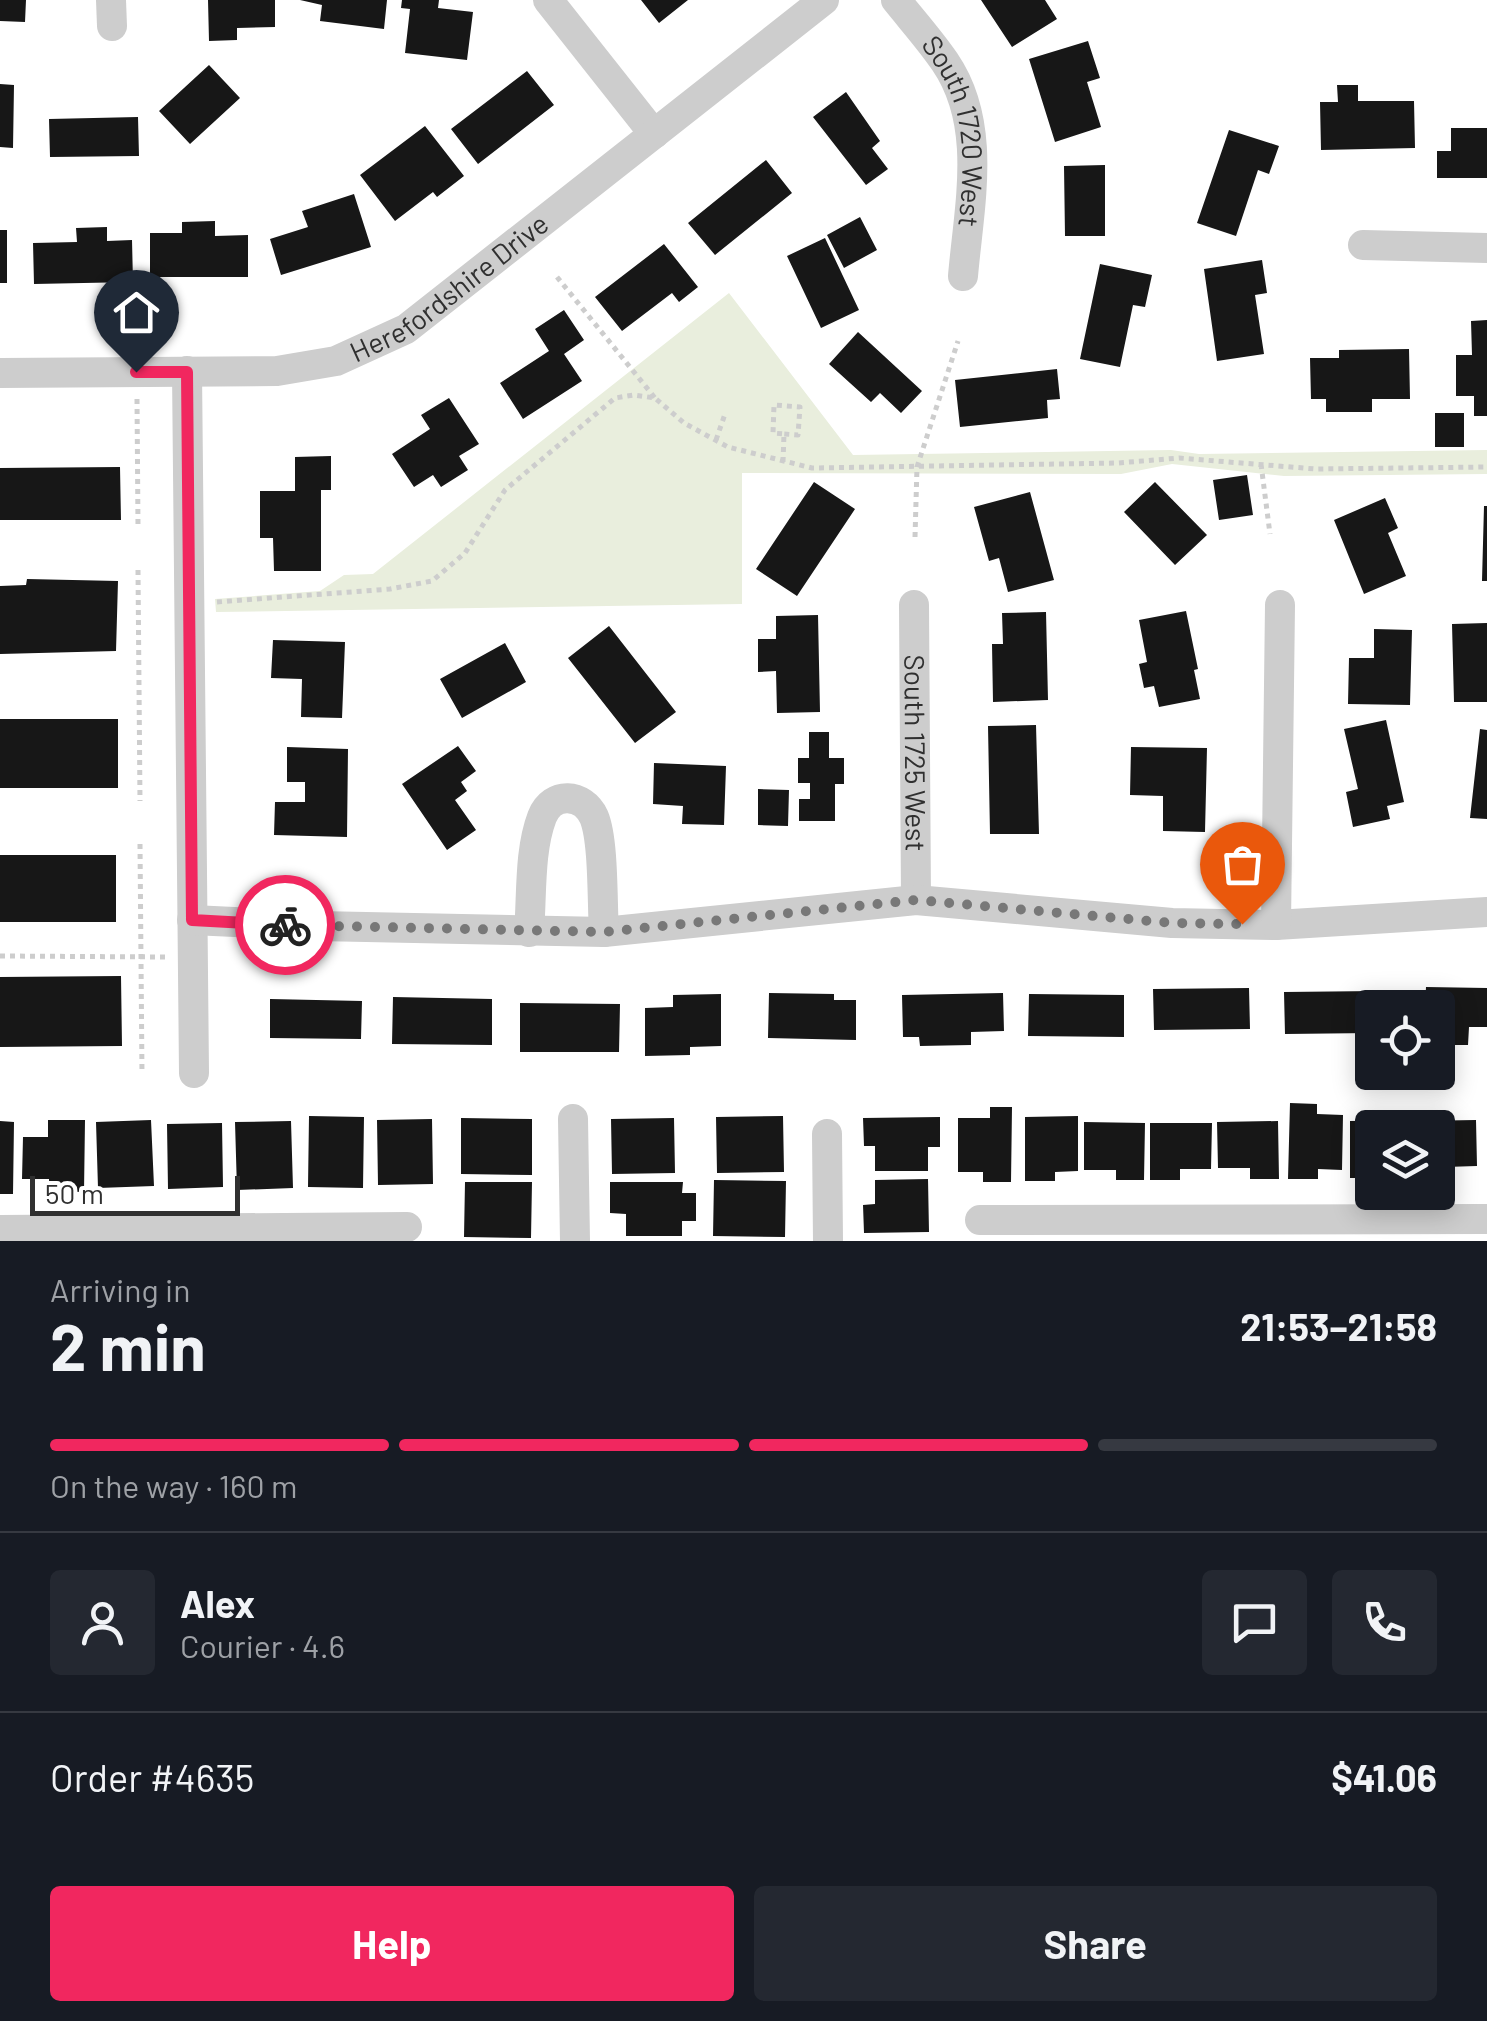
<!DOCTYPE html>
<meta charset="utf-8">
<style>
:root{--surface:#171b24;--page:#242831;--text:#f1f3f6;--muted:#9ea1a6;--line:#363941;--accent:#f1275f}
body{margin:0;font-family:Barlow,sans-serif;background:var(--page);color:var(--text);height:100vh;display:flex;flex-direction:column;font-size:38px;white-space:nowrap}
*{box-sizing:border-box;margin:0}
p{font-size:32px;color:var(--muted)}
.icon{flex:none;width:55px;height:55px;fill:none;stroke:currentColor;stroke-width:2;stroke-linecap:round;stroke-linejoin:round}
.map{position:relative;height:1241px;overflow:hidden}
.side{display:flex;flex-direction:column;background:var(--surface);flex:1}
.side>*{flex:none}
.buttons{position:absolute;left:1355px;top:990px;display:grid;gap:20px}
.buttons a{display:grid;place-items:center;width:100px;height:100px;border-radius:10px;background:var(--surface);box-shadow:0 5px 25px #0003;font-size:50px}
.scale{position:absolute;left:30px;bottom:25px;width:210px;box-sizing:border-box;padding-left:10px;border:5px solid #303030;border-top:0;font-size:28px;line-height:35px;white-space:nowrap;color:#303030;-webkit-text-stroke:8px #fff;paint-order:stroke}
.pin{position:absolute;display:grid;place-items:center;width:85px;height:85px;color:#fff;margin:-102px -42px;border-radius:50% 50% 50% 0;rotate:-45deg;box-shadow:0 0 10px #0007}
.pin .icon{rotate:45deg}
.courier{position:absolute;display:grid;place-items:center;width:100px;height:100px;margin:-50px;border:8px solid #f1275f;border-radius:50%;background:#fff;color:#222;box-shadow:0 2px 12px #0007}
.summary em{font-style:normal;font-weight:700}
.summary div{display:flex;flex-direction:column-reverse}
.summary{display:flex;align-items:center;justify-content:space-between;height:170px;padding:0 50px}
h1{font-size:65px;font-weight:700;line-height:75px}
.bar{display:grid;grid-template-columns:repeat(4,1fr);gap:15px 10px;align-content:center;height:120px;padding:0 50px}
.bar i{height:12px;border-radius:8px;background:var(--line)}
.bar .active{background:var(--accent)}
.bar p{grid-column:span 4}
.line{display:flex;align-items:center;gap:25px;padding:0 50px;border-top:2px solid var(--line)}
.line div{flex:1}
.round{display:grid;place-items:center;flex:none;width:105px;height:105px;border-radius:10px;background:var(--page)}
.action{display:flex;gap:20px;margin-top:auto;padding:20px 50px}
.action a{flex:1;height:115px;border-radius:10px;background:var(--accent);color:#fff;font-size:40px;font-weight:700;line-height:115px;text-align:center}
.action a+a{background:var(--page);color:var(--text)}
.map>svg:first-child{display:block}
</style>
<div class="map">
<svg width="1487" height="1241" viewBox="0 0 1487 1241">
<rect width="100%" height="100%" fill="#fff"/>
<path fill="#e9eedd" d="M 729,293 L 853,455 L 1171,450 L 1199,454 L 1487,450 L 1487,474 L 1284,476 L 1172,464 L 1121,474 L 742,473 L 742,604 L 216,612 L 215,599 L 320,591 L 344,575 L 373,574 Z"/>
<path fill="#171717" d="M 0,0 L 26,0 L 25,22 L 0,21 Z
M 208,0 L 275,0 L 275,27 L 237,28 L 237,40 L 209,41 Z
M 300,0 L 387,0 L 384,29 L 320,21 L 322,5 Z
M 402,0 L 439,0 L 438,8 L 473,12 L 467,60 L 405,53 L 410,9 L 401,8 Z
M 641,0 L 688,0 L 659,23 Z
M 981,0 L 1045,0 L 1057,19 L 1012,47 Z
M 1088,41 L 1100,78 L 1087,82 L 1101,127 L 1055,142 L 1029,59 Z
M 209,65 L 240,98 L 190,144 L 159,111 Z
M 527,71 L 554,105 L 478,164 L 451,129 Z
M 0,84 L 14,85 L 13,148 L 0,147 Z
M 1337,85 L 1358,85 L 1358,101 L 1414,101 L 1415,148 L 1321,150 L 1320,102 L 1338,102 Z
M 846,92 L 880,141 L 872,148 L 888,169 L 866,185 L 813,117 Z
M 138,117 L 139,156 L 50,157 L 49,119 Z
M 425,126 L 464,176 L 437,197 L 433,192 L 395,221 L 360,175 Z
M 1451,128 L 1487,128 L 1487,178 L 1437,178 L 1437,151 L 1451,151 Z
M 1229,130 L 1279,146 L 1269,174 L 1258,170 L 1236,236 L 1197,223 Z
M 766,160 L 792,193 L 715,255 L 688,223 Z
M 1105,165 L 1105,236 L 1065,236 L 1064,166 Z
M 354,194 L 371,247 L 281,275 L 270,239 L 308,227 L 302,211 Z
M 860,217 L 877,250 L 844,268 L 827,235 Z
M 215,221 L 215,236 L 248,235 L 248,277 L 150,277 L 150,233 L 182,233 L 182,222 Z
M 107,227 L 107,241 L 132,240 L 133,282 L 34,284 L 33,243 L 77,242 L 76,228 Z
M 0,230 L 7,230 L 7,283 L 0,283 Z
M 825,238 L 859,310 L 821,328 L 787,256 Z
M 664,244 L 698,287 L 679,302 L 672,293 L 622,331 L 595,297 Z
M 1262,260 L 1267,293 L 1255,295 L 1264,354 L 1217,361 L 1204,269 Z
M 1100,264 L 1152,275 L 1145,307 L 1133,305 L 1120,367 L 1080,359 Z
M 564,310 L 584,340 L 564,354 L 582,381 L 523,419 L 500,383 L 549,351 L 535,329 Z
M 1487,320 L 1487,416 L 1474,416 L 1474,396 L 1456,396 L 1456,355 L 1472,355 L 1471,321 Z
M 858,332 L 922,391 L 901,413 L 880,393 L 871,402 L 829,364 Z
M 1409,349 L 1410,399 L 1372,399 L 1372,412 L 1326,412 L 1326,399 L 1311,399 L 1310,358 L 1339,358 L 1339,350 Z
M 1057,369 L 1060,399 L 1047,400 L 1048,418 L 960,427 L 955,380 Z
M 449,398 L 479,444 L 459,456 L 468,470 L 441,487 L 433,475 L 414,487 L 392,454 L 430,429 L 421,415 Z
M 1435,413 L 1464,413 L 1464,447 L 1435,447 Z
M 331,456 L 331,490 L 321,490 L 321,571 L 274,571 L 273,538 L 260,538 L 260,491 L 295,491 L 295,457 Z
M 120,467 L 121,520 L 0,520 L 0,468 Z
M 1247,475 L 1253,515 L 1219,520 L 1213,480 Z
M 814,482 L 855,509 L 797,596 L 756,569 Z
M 1155,482 L 1207,535 L 1175,565 L 1124,512 Z
M 1030,492 L 1054,580 L 1008,592 L 999,558 L 989,561 L 974,507 Z
M 1385,498 L 1398,528 L 1388,533 L 1406,576 L 1364,594 L 1334,520 Z
M 1484,506 L 1487,506 L 1487,581 L 1482,581 Z
M 27,579 L 118,581 L 116,651 L 0,654 L 0,586 L 26,585 Z
M 1186,611 L 1198,669 L 1194,670 L 1200,699 L 1159,707 L 1154,686 L 1144,688 L 1139,664 L 1147,662 L 1139,620 Z
M 1046,612 L 1048,700 L 993,702 L 992,644 L 1003,644 L 1002,613 Z
M 818,615 L 820,712 L 777,713 L 776,671 L 758,672 L 758,639 L 776,639 L 776,616 Z
M 1487,623 L 1487,702 L 1454,702 L 1452,624 Z
M 609,626 L 676,712 L 635,743 L 568,658 Z
M 1374,629 L 1412,630 L 1410,705 L 1348,704 L 1349,658 L 1374,658 Z
M 273,640 L 345,642 L 342,718 L 301,717 L 302,679 L 271,678 Z
M 505,643 L 526,682 L 462,718 L 440,679 Z
M 0,719 L 118,719 L 118,788 L 0,788 Z
M 1386,720 L 1404,802 L 1387,806 L 1390,819 L 1353,827 L 1346,792 L 1358,789 L 1344,729 Z
M 1036,725 L 1039,834 L 990,834 L 988,726 Z
M 1480,729 L 1487,730 L 1487,819 L 1470,818 Z
M 809,732 L 829,732 L 829,758 L 844,758 L 844,784 L 835,784 L 835,821 L 799,821 L 799,799 L 810,799 L 810,783 L 798,783 L 798,758 L 809,758 Z
M 458,746 L 476,771 L 461,782 L 467,791 L 455,800 L 476,830 L 447,850 L 402,784 Z
M 287,747 L 348,749 L 347,837 L 274,835 L 275,802 L 305,802 L 305,782 L 287,782 Z
M 1131,747 L 1207,748 L 1205,832 L 1163,831 L 1163,796 L 1130,795 Z
M 654,763 L 726,766 L 724,825 L 682,824 L 683,806 L 653,804 Z
M 758,789 L 789,790 L 788,826 L 758,825 Z
M 0,855 L 116,855 L 116,922 L 0,922 Z
M 121,976 L 122,1046 L 0,1047 L 0,977 Z
M 1426,987 L 1487,988 L 1487,1027 L 1469,1027 L 1468,1045 L 1438,1045 L 1438,1008 L 1425,1008 Z
M 1249,988 L 1250,1029 L 1154,1030 L 1153,989 Z
M 1377,991 L 1372,1033 L 1285,1034 L 1284,992 Z
M 769,993 L 834,994 L 834,1000 L 856,1000 L 856,1040 L 768,1038 Z
M 1003,993 L 1004,1031 L 971,1032 L 971,1045 L 920,1046 L 919,1037 L 903,1037 L 902,995 Z
M 721,994 L 721,1046 L 690,1047 L 690,1055 L 645,1056 L 645,1008 L 673,1007 L 673,995 Z
M 1029,994 L 1124,995 L 1124,1037 L 1028,1036 Z
M 393,997 L 492,999 L 492,1045 L 392,1044 Z
M 270,999 L 362,1001 L 361,1039 L 270,1038 Z
M 520,1003 L 620,1004 L 619,1052 L 520,1052 Z
M 1290,1103 L 1317,1104 L 1317,1114 L 1343,1115 L 1342,1170 L 1318,1169 L 1318,1179 L 1288,1179 Z
M 990,1107 L 1012,1107 L 1011,1182 L 983,1182 L 983,1172 L 958,1172 L 958,1118 L 990,1118 Z
M 309,1116 L 364,1117 L 363,1188 L 308,1187 Z
M 783,1116 L 784,1172 L 717,1173 L 716,1117 Z
M 1078,1116 L 1078,1171 L 1055,1172 L 1055,1181 L 1025,1181 L 1025,1117 Z
M 940,1117 L 940,1147 L 928,1147 L 928,1171 L 875,1171 L 875,1146 L 864,1146 L 863,1118 Z
M 461,1118 L 532,1119 L 532,1175 L 461,1174 Z
M 674,1118 L 675,1173 L 612,1174 L 611,1119 Z
M 432,1119 L 433,1184 L 378,1185 L 377,1120 Z
M 48,1120 L 85,1120 L 84,1192 L 49,1191 L 49,1179 L 22,1179 L 23,1137 L 48,1137 Z
M 151,1120 L 154,1186 L 98,1188 L 96,1122 Z
M 1412,1120 L 1412,1128 L 1372,1128 L 1372,1178 L 1350,1178 L 1350,1121 Z
M 1476,1120 L 1477,1166 L 1445,1167 L 1445,1178 L 1438,1178 L 1438,1128 L 1416,1128 L 1416,1121 Z
M 0,1121 L 14,1122 L 13,1194 L 0,1194 Z
M 291,1121 L 293,1188 L 237,1190 L 235,1122 Z
M 1278,1121 L 1279,1179 L 1250,1179 L 1250,1168 L 1218,1168 L 1217,1122 Z
M 1084,1122 L 1145,1123 L 1144,1180 L 1116,1180 L 1116,1170 L 1084,1170 Z
M 222,1123 L 223,1187 L 168,1189 L 167,1124 Z
M 1150,1123 L 1212,1123 L 1211,1169 L 1180,1169 L 1180,1180 L 1150,1180 Z
M 928,1179 L 929,1232 L 864,1233 L 863,1205 L 875,1204 L 875,1180 Z
M 714,1180 L 786,1181 L 785,1237 L 713,1236 Z
M 465,1182 L 532,1182 L 531,1238 L 464,1237 Z
M 610,1182 L 683,1182 L 682,1193 L 696,1193 L 696,1221 L 682,1221 L 682,1236 L 626,1236 L 626,1214 L 610,1213 Z"/>
<g fill="none" stroke-linecap="round" stroke-linejoin="round">
<path stroke="#cdcdcd" stroke-width="5" stroke-dasharray="5 5" stroke-linecap="butt" d="M 557,277 L 655,398
M 137,399 L 138,526
M 716,440 L 725,414
M 783,462 L 784,434 L 773,433 L 774,405 L 800,407 L 798,435 L 784,434
M 1261,464 L 1270,534
M 915,537 L 917,467 L 958,341
M 138,570 L 140,801
M 217,602 L 390,589 L 432,581 L 465,553 L 505,490 L 615,398 L 634,395 L 655,398 L 684,423 L 728,447 L 812,468 L 1118,463 L 1179,458 L 1316,469 L 1487,467
M 140,844 L 142,1074
M 0,956 L 167,957"/>
<g stroke="#cdcdcd" stroke-width="30">
<path d="M 111,0 L 112,26"/>
<path d="M 548,0 L 654,134"/>
<path id="s1" d="M 896,0 C 912,20 930,40 945,62 C 988,125 969,205 963,276"/>
<path d="M 1363,245 L 1487,248"/>
<path d="M 187,371 L 194,1073"/>
<path id="s2" d="M 0,373 L 277,371 L 336,361 L 406,329 L 824,0"/>
<path id="s3" d="M 914,605 L 916,900"/>
<path d="M 192,920 L 318,926 L 604,932 L 916,900 L 1172,923 L 1276,925 L 1487,912"/>
<path d="M 1276,925 L 1280,605"/>
<path d="M 529,932 C 532,896 529,851 542,817 C 552,791 583,793 594,817 C 604,841 602,904 604,932"/>
<path d="M 573,1119 L 575,1241"/>
<path d="M 827,1134 L 828,1241"/>
<path d="M 980,1220 L 1487,1219"/>
<path d="M 0,1230 L 407,1227"/>
</g>
</g>
<g fill="none" stroke-linecap="round" stroke-linejoin="round">
<path stroke="#787878" stroke-width="10" stroke-dasharray="0 18" d="M 285,925 L 604,932 L 916,900 L 1172,923 L 1242,924"/>
<path stroke="#f1275f" stroke-width="12" d="M 136,372 L 187,372 L 192,920 L 285,925"/>
</g>
<g text-anchor="middle" stroke-width="10" stroke-linejoin="round" paint-order="stroke">
<g font-size="28" fill="#303030" stroke="#fff">
<text dy="10" stroke="none"><textPath href="#s1" startOffset="150">South 1720 West</textPath></text>
<text dy="10" stroke="none"><textPath href="#s2" startOffset="472">Herefordshire Drive</textPath></text>
<text dy="10" stroke="none"><textPath href="#s3" startOffset="148">South 1725 West</textPath></text>
</g>
</g>
</svg>
<div class="buttons">
<a><svg class="icon" aria-label="locate" viewBox="0 0 24 24"><circle cx="12" cy="12" r="6"/><path d="M12 2v4M12 18v4M2 12h4M18 12h4"/></svg></a>
<a><svg class="icon" aria-label="layers" viewBox="0 0 24 24"><path d="M12 4l9 5-9 5-9-5zM3 14l9 5 9-5"/></svg></a>
</div>
<div class="scale">50 m</div>
<div class="pin" style="left:1242px;top:924px;background:#ea580c"><svg class="icon" aria-label="bag" viewBox="0 0 24 24"><path d="M5 8h14l-1 12H6zM9 8a3 3 0 0 1 6 0"/></svg></div>
<div class="pin" style="left:136px;top:372px;background:#1f2937"><svg class="icon" aria-label="home" viewBox="0 0 24 24"><path d="M3 11l9-7 9 7M6 9v11h12V9"/></svg></div>
<div class="courier" style="left:285px;top:925px"><svg class="icon" aria-label="bike" viewBox="0 0 24 24"><circle cx="6" cy="16" r="4"/><circle cx="18" cy="16" r="4"/><path d="M6 16l4-8h5l3 8M10 8l3 8H6M13 5h3"/></svg></div>
</div>
<section class="side">
<div class="summary"><div><h1>2 min</h1><p>Arriving in</p></div><em>21:53–21:58</em></div>
<div class="bar"><i class="active"></i><i class="active"></i><i class="active"></i><i></i><p>On the way · 160 m</p></div>
<div class="line" style="height:180px"><a class="round"><svg class="icon" aria-label="person" viewBox="0 0 24 24"><circle cx="12" cy="8" r="4"/><path d="M4 21q1-7 8-7t8 7"/></svg></a><div><b>Alex</b><p>Courier · 4.6</p></div><a class="round"><svg class="icon" aria-label="chat" viewBox="0 0 24 24"><path d="M4 5h16v11H9l-5 4z"/></svg></a><a class="round"><svg class="icon" aria-label="phone" viewBox="0 0 24 24"><path d="M5 4h4l2 5-3 2q2 4 5 5l2-3 5 2v4C11 20 4 13 5 4z"/></svg></a></div>
<div class="line" style="height:130px"><div>Order #4635</div><b>$41.06</b></div>
<div class="action"><a>Help</a><a>Share</a></div>
</section>
